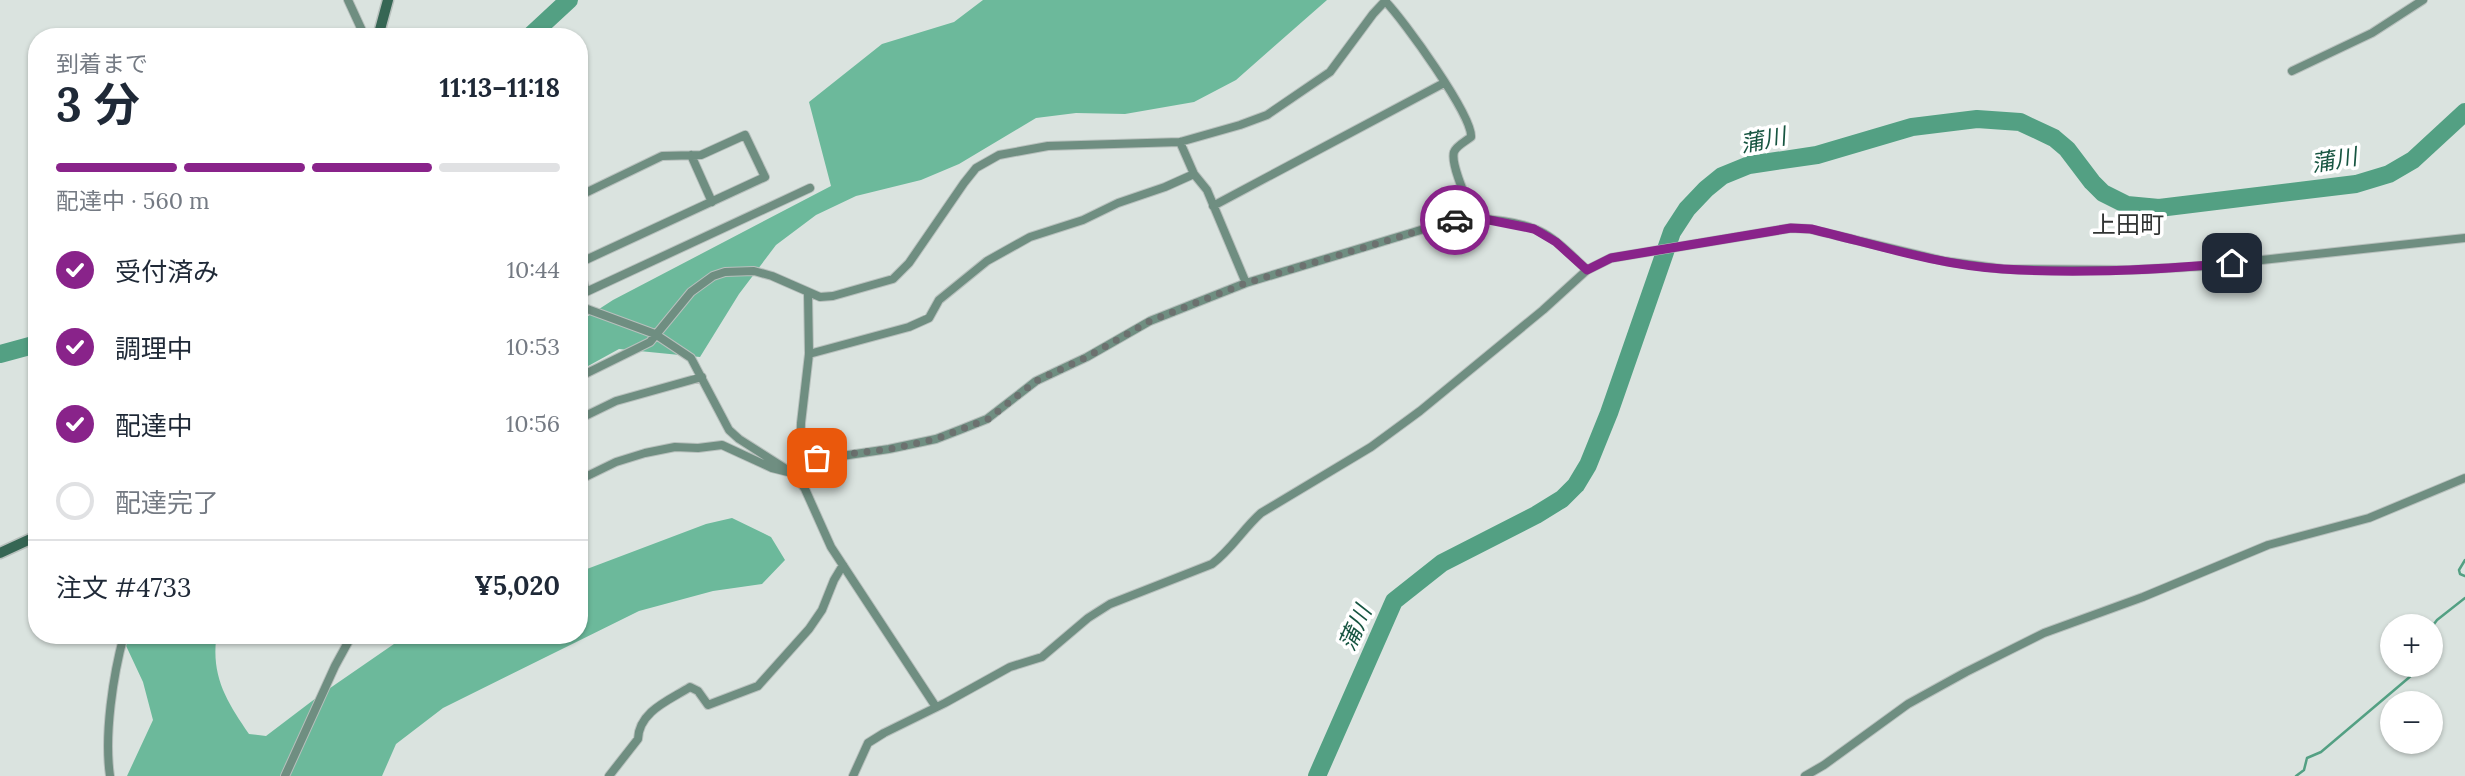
<!DOCTYPE html>
<html lang="ja">
<meta charset="utf-8">
<style>
:root{--surface:#fff;--page:#f2f2f3;--text:#1f2937;--muted:#747a83;--line:#e0e1e3;--accent:#89238a}
body{margin:0;font-family:Lora,"Noto Sans JP",serif;background:var(--page);color:var(--text);height:100vh;display:flex;flex-direction:column;font-size:26px;white-space:nowrap}
*{box-sizing:border-box;margin:0}
p{font-size:23px;color:var(--muted)}
.icon{flex:none;width:38px;height:38px;fill:none;stroke:currentColor;stroke-width:2;stroke-linecap:round;stroke-linejoin:round}
.map{position:relative;flex:1;overflow:hidden}
.drawer{position:absolute;left:28px;top:28px;width:560px;height:616px;display:flex;flex-direction:column;background:var(--surface);border-radius:28px;box-shadow:0 2px 5px #0004}
.drawer>*{flex:none}
.tools{position:absolute;left:2380px;top:614px;display:grid;gap:14px}
.tools a{display:grid;place-items:center;width:63px;height:63px;border-radius:50%;background:var(--surface);box-shadow:0 2px 5px #0004;font-size:35px}
.pin{position:absolute;display:grid;place-items:center;width:60px;height:60px;color:#fff;margin:-30px;border-radius:14px;box-shadow:0 4px 10px #0006}
.courier{position:absolute;display:grid;place-items:center;width:70px;height:70px;margin:-35px;border:5px solid #89238a;border-radius:50%;background:#fff;color:#222;box-shadow:0 2px 9px #0007}
.summary em{font-style:normal;font-weight:700}
.summary div{display:flex;flex-direction:column-reverse}
.summary{display:flex;align-items:center;justify-content:space-between;height:119px;padding:0 28px}
h1{font-size:46px;font-weight:700;line-height:52px}
.bar{display:grid;grid-template-columns:repeat(4,1fr);gap:10px 7px;align-content:center;height:84px;padding:0 28px}
.bar i{height:9px;border-radius:5px;background:var(--line)}
.bar .on{background:var(--accent)}
.bar p{grid-column:span 4}
.line{display:flex;align-items:center;gap:18px;padding:0 28px;border-top:2px solid var(--line)}
.line div{flex:1}
ol{padding:0 28px;list-style:none}
li{display:flex;align-items:center;gap:21px;height:77px}
li p{margin-inline-start:auto}
li .icon{padding:7px;border-radius:50%;background:var(--accent);color:#fff;stroke-width:4}
li:last-child{color:var(--muted)}
li i{width:38px;height:38px;border:4px solid var(--line);border-radius:50%}
.map>svg:first-child{display:block}
</style>
<div class="map">
<svg width="2465" height="776" viewBox="0 0 2465 776">
<rect width="100%" height="100%" fill="#dae3df"/>
<path fill="#6cb99b" d="M 983,0 L 1327,0 L 1236,80 L 1194,102 L 1125,114 L 1076,113 L 1036,118 L 959,164 L 921,180 L 856,196 L 816,215 L 776,245 L 739,294 L 700,357 L 619,349 L 579,371 L 579,322 L 613,300 L 831,186 L 809,102 L 882,44 L 954,22 Z
M 732,518 L 771,537 L 785,560 L 762,584 L 713,591 L 639,611 L 443,708 L 396,744 L 382,776 L 127,776 L 153,720 L 143,682 L 121,635 L 221,635 L 216,640 C 212,679 228,703 249,734 L 266,736 L 320,695 L 407,635 L 579,635 L 579,572 L 706,524 Z"/>
<g fill="none" stroke-linecap="round" stroke-linejoin="round">
<path stroke="#53a083" stroke-width="2.5" d="M 2465,560 L 2459,570 L 2460,574 L 2465,576
M 2431,628 L 2437,620 L 2465,598
M 2296,776 L 2304,770 L 2307,758 L 2321,752 L 2412,675 L 2415,665"/>
<path stroke="#53a083" stroke-width="18" d="M 529,37 L 569,0
M 0,354 L 37,344
M 1317,776 L 1394,601 L 1442,563 L 1536,515 L 1562,499 L 1576,485 L 1588,465 L 1609,413 L 1672,232 L 1687,209 L 1706,189 L 1722,176 L 1749,165 L 1817,155 L 1912,127 L 1977,119 L 2020,122 L 2054,138 L 2067,149 L 2092,182 L 2103,193 L 2127,205 L 2159,208 L 2356,184 L 2389,174 L 2413,160 L 2465,112"/>
<defs>
<path id="street" d="M 348,0 L 365,37
M 1385,1 C 1403,19 1473,116 1471,137 C 1466,141 1456,146 1454,152 C 1450,165 1469,204 1474,217
M 2292,71 L 2372,33 L 2423,0
M 1180,142 L 1194,174 L 1207,190 L 1246,283
M 691,155 L 712,202
M 579,196 L 662,156 L 701,155 L 745,135 L 765,177 L 579,263
M 1213,206 L 1444,83
M 579,265 L 586,292 L 810,188
M 808,294 L 809,354 L 801,423 L 800,458 L 794,474 L 805,489 L 831,547 L 936,707
M 579,306 L 655,334 L 691,358 L 729,430 L 739,439 L 794,474
M 809,354 L 909,327 L 929,318 L 939,300 L 987,261 L 1030,237 L 1083,220 L 1118,203 L 1165,187 L 1194,174
M 579,377 L 650,342 L 691,292 L 713,276 L 725,272 L 754,271 L 772,276 L 820,297 L 833,296 L 893,279 L 909,263 L 964,183 L 976,168 L 999,155 L 1048,146 L 1180,142 L 1240,125 L 1267,115 L 1330,72 L 1373,14 L 1386,0
M 579,419 L 616,401 L 702,377
M 800,458 L 835,457 L 889,449 L 936,439 L 962,429 L 987,419 L 1036,381 L 1087,357 L 1150,321 L 1246,283 L 1457,219 C 1481,217 1524,221 1545,234 C 1561,243 1574,258 1587,270
M 579,480 L 616,462 L 645,453 L 675,447 L 698,448 L 722,445 L 772,468 L 788,472
M 110,776 C 104,735 113,675 124,635
M 285,776 L 335,666 L 352,635
M 609,776 L 638,739 C 639,711 670,700 690,687 L 698,691 L 708,705 L 758,686 L 809,629 L 822,610 L 834,580 L 843,565
M 853,776 L 868,743 L 884,733 L 945,703 L 1010,667 L 1042,657 L 1088,618 L 1110,604 L 1212,564 C 1231,550 1243,529 1261,513 L 1371,447 L 1420,411 L 1543,310 L 1587,270 L 1611,258 L 1791,228 L 1810,229 L 1944,261 L 2003,269 L 2131,270 L 2206,266 L 2465,238
M 1805,776 L 1824,765 L 1908,704 L 1966,672 L 2044,633 L 2143,597 L 2268,545 L 2369,518 L 2465,478"/>
<path id="secondary" d="M 378,37 L 388,0
M 0,553 L 37,536"/>
</defs>
<use href="#street" stroke="#b8c0bd" stroke-width="10"/>
<use href="#secondary" stroke="#b8c0bd" stroke-width="13"/>
<use href="#street" stroke="#6f8e81" stroke-width="8"/>
<use href="#secondary" stroke="#366654" stroke-width="10"/>
</g>
<g fill="none" stroke-linecap="round" stroke-linejoin="round">
<path stroke="#6c716f" stroke-width="7" stroke-dasharray="0 12.6" d="M 817,458 L 890,449 L 936,439 L 988,419 L 1036,381 L 1087,357 L 1150,321 L 1246,283 L 1455,220"/>
<path stroke="#89238a" stroke-width="9" d="M 1455,220 L 1474,217 L 1534,229 L 1556,242 L 1587,270 L 1611,258 L 1791,228 L 1811,229 C 1874,244 1938,265 2003,269 C 2079,274 2157,270 2232,263"/>
</g>
<g text-anchor="middle" stroke-width="7" stroke-linejoin="round" paint-order="stroke">
<g font-size="23" font-style="italic" fill="#175541" stroke="#fff">
<text transform="translate(1763 140) rotate(-11)" y="8">蒲川</text>
<text transform="translate(2334 160) rotate(-10)" y="8">蒲川</text>
<text transform="translate(1355 628) rotate(-66)" y="8">蒲川</text>
</g>
<g font-size="24" fill="#313433" stroke="#fff">
<text x="2128" y="233">上田町</text>
</g>
</g>
</svg>
<div class="tools">
<a>+</a>
<a>−</a>
</div>
<div class="pin" style="left:817px;top:458px;background:#ea580c"><svg class="icon" aria-label="bag" viewBox="0 0 24 24"><path d="M5 8h14l-1 12H6zM9 8a3 3 0 0 1 6 0"/></svg></div>
<div class="pin" style="left:2232px;top:263px;background:#1f2937"><svg class="icon" aria-label="home" viewBox="0 0 24 24"><path d="M3 11l9-7 9 7M6 9v11h12V9"/></svg></div>
<div class="courier" style="left:1455px;top:220px"><svg class="icon" aria-label="car" viewBox="0 0 24 24"><path d="M5 17H2v-5l4-1 3-4h7l3 4 3 1v5h-3M9 17h6M6 11h13"/><circle cx="7" cy="17" r="2"/><circle cx="17" cy="17" r="2"/></svg></div>
<section class="drawer">
<div class="summary"><div><h1>3 分</h1><p>到着まで</p></div><em>11:13–11:18</em></div>
<div class="bar"><i class="on"></i><i class="on"></i><i class="on"></i><i></i><p>配達中 · 560 m</p></div>
<ol>
<li><svg class="icon" aria-label="check" viewBox="0 0 24 24"><path d="M5 12l5 5 9-10"/></svg>受付済み<p>10:44</p></li>
<li><svg class="icon" aria-label="check" viewBox="0 0 24 24"><path d="M5 12l5 5 9-10"/></svg>調理中<p>10:53</p></li>
<li><svg class="icon" aria-label="check" viewBox="0 0 24 24"><path d="M5 12l5 5 9-10"/></svg>配達中<p>10:56</p></li>
<li><i></i>配達完了</li>
</ol>
<div class="line" style="height:91px"><div>注文 #4733</div><b>¥5,020</b></div>
</section>
</div>
